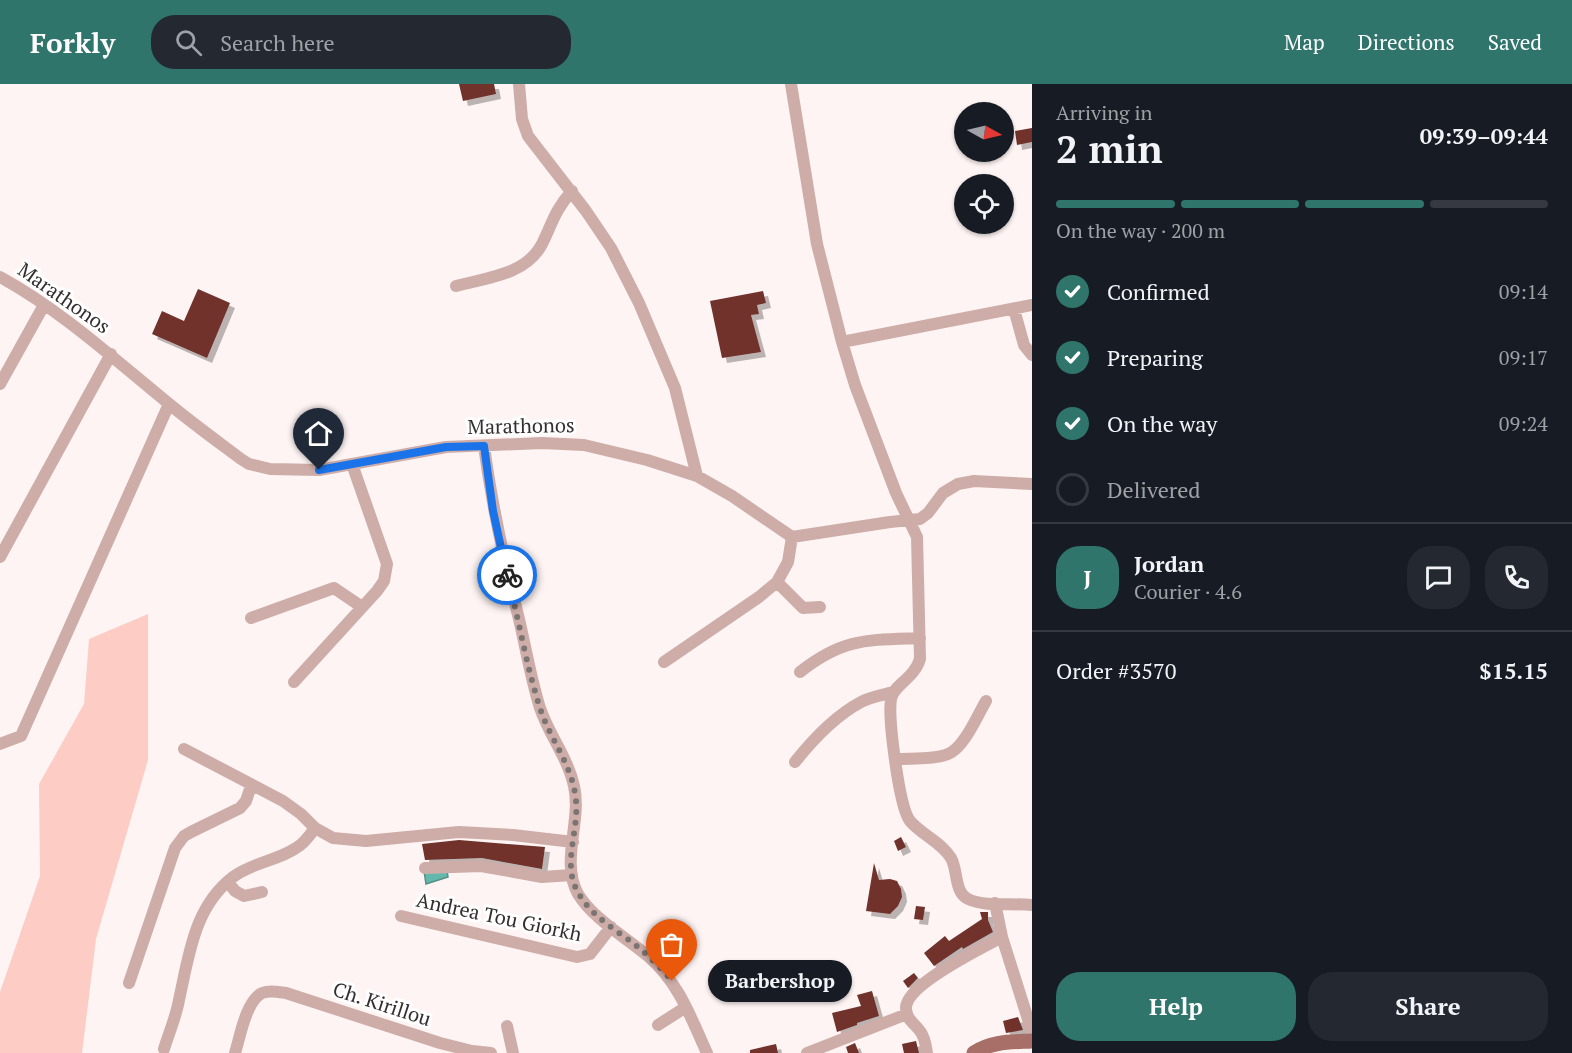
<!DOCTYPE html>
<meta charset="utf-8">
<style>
:root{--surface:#171b24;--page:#242831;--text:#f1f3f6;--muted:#9ea1a6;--line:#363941;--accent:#2f756c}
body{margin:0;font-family:"PT Serif",serif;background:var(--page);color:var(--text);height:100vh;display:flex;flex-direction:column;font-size:22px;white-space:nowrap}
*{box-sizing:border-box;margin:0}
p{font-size:20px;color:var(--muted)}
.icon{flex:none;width:33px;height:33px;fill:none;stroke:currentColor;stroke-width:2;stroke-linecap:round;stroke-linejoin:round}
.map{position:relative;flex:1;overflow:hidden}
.sheet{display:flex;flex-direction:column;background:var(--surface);width:540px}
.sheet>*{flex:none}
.needle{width:39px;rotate:98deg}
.fabs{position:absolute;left:954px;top:18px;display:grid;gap:12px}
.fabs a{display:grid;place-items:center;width:60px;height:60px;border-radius:50%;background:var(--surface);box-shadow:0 2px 4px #0004;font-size:30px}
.pin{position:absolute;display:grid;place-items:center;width:51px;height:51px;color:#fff;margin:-62px -26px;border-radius:50% 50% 50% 0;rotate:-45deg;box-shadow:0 0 6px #0007}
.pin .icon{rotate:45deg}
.courier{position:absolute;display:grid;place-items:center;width:60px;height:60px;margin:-30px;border:4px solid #1a73e8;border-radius:50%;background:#fff;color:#222;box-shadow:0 2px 8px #0007}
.bubble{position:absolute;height:42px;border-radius:21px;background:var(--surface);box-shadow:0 2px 4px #0004;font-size:20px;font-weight:800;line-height:42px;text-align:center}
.overview em{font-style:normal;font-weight:800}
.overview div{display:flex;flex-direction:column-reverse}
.overview{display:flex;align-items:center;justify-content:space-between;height:102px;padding:0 24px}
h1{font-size:39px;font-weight:800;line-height:45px}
.bar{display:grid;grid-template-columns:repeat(4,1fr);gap:9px 6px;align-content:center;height:72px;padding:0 24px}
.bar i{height:8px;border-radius:4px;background:var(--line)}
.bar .selected{background:var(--accent)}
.bar p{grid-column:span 4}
.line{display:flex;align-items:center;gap:15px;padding:0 24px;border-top:2px solid var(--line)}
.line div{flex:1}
.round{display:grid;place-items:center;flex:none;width:63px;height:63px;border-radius:24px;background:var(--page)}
ol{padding:0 24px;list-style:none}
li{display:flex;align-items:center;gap:18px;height:66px}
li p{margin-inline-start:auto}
li .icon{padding:6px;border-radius:50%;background:var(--accent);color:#fff;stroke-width:4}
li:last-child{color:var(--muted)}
li i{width:33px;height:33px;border:3px solid var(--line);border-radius:50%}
.cta{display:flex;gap:12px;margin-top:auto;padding:12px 24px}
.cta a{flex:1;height:69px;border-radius:24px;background:var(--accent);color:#fff;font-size:24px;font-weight:800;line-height:69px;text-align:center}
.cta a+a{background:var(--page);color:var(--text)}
header{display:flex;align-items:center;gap:36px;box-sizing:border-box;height:84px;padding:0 30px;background:var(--accent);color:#fff}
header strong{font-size:28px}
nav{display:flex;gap:33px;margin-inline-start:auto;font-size:21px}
.search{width:420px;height:54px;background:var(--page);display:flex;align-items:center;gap:15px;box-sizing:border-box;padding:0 21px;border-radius:24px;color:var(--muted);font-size:22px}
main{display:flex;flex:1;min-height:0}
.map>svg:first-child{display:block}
</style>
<header>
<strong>Forkly</strong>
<div class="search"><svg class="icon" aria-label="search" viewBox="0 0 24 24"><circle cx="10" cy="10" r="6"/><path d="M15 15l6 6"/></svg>Search here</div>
<nav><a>Map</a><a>Directions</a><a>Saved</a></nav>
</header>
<main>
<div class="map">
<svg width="1032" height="969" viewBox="0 0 1032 969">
<defs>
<filter id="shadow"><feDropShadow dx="5" dy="5" stdDeviation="0" flood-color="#0004"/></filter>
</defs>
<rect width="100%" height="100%" fill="#fdf4f3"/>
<path fill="#fdcdc5" d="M 148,530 L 148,676 L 96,855 L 82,969 L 0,969 L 0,908 L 40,792 L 39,700 L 84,620 L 89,555 Z"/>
<path fill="#62b8ac" stroke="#548f86" stroke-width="1.5" d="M 424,787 L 447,787 L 448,793 L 426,800 Z"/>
<path fill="#6f332c" filter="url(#shadow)" d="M 459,0 L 494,0 L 496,10 L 463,17 Z
M 1032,44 L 1032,58 L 1017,61 L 1015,47 Z
M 198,205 L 230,219 L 207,274 L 152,250 L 162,227 L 184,237 Z
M 763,207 L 766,219 L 757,221 L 759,230 L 751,231 L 761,268 L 722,274 L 710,217 Z
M 901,753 L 906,763 L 898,767 L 894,757 Z
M 459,756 L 545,763 L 542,785 L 482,774 L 425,776 L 422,760 Z
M 874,779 L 879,796 L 890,795 L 897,797 L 901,805 L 902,813 L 898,822 L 890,830 L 866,827 Z
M 916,822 L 925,823 L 923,836 L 914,835 Z
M 980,828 L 988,828 L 988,836 L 993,848 L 963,865 L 962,863 L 934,882 L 924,869 L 945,852 L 949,857 L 982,835 Z
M 914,889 L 918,894 L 908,904 L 903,897 Z
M 872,907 L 879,932 L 857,939 L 857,941 L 837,948 L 832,929 L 861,922 L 857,911 Z
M 1018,933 L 1023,946 L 1006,949 L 1003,937 Z
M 916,957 L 919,969 L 904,969 L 902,960 Z
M 855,959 L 859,969 L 848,969 L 846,963 Z
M 776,960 L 778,969 L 750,969 L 750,966 Z"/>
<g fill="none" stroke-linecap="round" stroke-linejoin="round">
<path stroke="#ceada8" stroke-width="12" d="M 519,0 L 522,35 L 528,52 L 586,127 L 611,164 L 639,219 L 675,304 L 697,392
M 791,0 L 817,160 L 842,258 L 855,301 L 896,409 L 917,453 L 920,575 C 914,595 893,601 891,615 C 888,634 899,723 910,737 C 922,751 941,758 951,774 C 958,786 954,808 968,815 C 984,823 1014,819 1032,821
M 0,193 C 62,227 114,275 168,319 C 192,339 217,357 241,375 L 249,380 L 270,385 L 319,386 L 446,363 L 542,359 L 584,361 L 647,376 L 697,392 L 732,412 L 792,453 L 890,438 L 920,435 L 928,429 L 943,409 L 958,400 L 974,397 L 1032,400
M 456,202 C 486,194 526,191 542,160 C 553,138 554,127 572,107
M 1014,225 L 1024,261 L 1032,271
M 842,258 L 1032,221
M 0,300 L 44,221
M 484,362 C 492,422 504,477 519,535 C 526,565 531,595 540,624 C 549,651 568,674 574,702 C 582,737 560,777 578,810 C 593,835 627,854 649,873 C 679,899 691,934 707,969
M 0,473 L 111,270
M 777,498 L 803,524 L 820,523
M 251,534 L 334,504 L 362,523
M 664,578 L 759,513 L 777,498 L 788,478 L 792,453
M 800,588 C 843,554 867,556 920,554
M 294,598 L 377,507 L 384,497 L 387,480 L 352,380
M 0,660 L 21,652 L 169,320
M 184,665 L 283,717 L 301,730 L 315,744 L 333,754 L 366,757 L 459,748 L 513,751 L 573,758
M 896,675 C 912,674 933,676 948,670 C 964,664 977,632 986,617
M 795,678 C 814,654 835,632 861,618 C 870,613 883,611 893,608
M 425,784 L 481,782 L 542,793 L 572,791
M 228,798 L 235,807 L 244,812 L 262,808
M 995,819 L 1002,853 L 1032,948
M 401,832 L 577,873 L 590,870 L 611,843
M 129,899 L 175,764 L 184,752 L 191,748 L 240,724 L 246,717 L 251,702
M 658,941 L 686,923
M 507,942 L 513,969
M 164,965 C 169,949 176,933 179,916 C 189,871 194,823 233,793 C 253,778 277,777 296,764 C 304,760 310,751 315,744
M 235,969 C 240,953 246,917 262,909 C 270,906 278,908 286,909 L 440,959 L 472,967 L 491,969
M 807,969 L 907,930
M 927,969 C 926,962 925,953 920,947 C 914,939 906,935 906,924 C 906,900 982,864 1002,853"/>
<path stroke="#a76f67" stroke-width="15" d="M 974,969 C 991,957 1012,958 1032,957"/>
</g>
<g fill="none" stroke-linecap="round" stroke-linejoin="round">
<path stroke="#7a7473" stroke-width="6" stroke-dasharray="0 10.8" d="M 507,491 C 519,535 526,581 540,624 C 550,656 573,681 576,717 C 579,748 561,782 579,810 C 591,831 614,845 633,859 C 647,870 660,883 672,897"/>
<path stroke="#1a73e8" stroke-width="8" d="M 319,386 L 446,363 L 484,362 L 493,427 L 507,491"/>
</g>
<g text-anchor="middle" stroke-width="6" stroke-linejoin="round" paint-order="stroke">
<g font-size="20" fill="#342f2e" stroke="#fff">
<text transform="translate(64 214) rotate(35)" y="7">Marathonos</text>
<text transform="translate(521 342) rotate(-1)" y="7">Marathonos</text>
<text transform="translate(499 833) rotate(12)" y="7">Andrea Tou Giorkh</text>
<text transform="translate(382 920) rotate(18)" y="7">Ch. Kirillou</text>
</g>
</g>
</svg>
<div class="fabs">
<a><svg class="needle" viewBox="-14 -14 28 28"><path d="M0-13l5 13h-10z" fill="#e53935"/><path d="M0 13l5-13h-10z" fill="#9ea1a6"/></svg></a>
<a><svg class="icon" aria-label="locate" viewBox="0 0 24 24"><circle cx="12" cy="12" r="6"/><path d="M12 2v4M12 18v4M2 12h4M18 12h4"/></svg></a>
</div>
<div class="pin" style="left:672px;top:897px;background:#ea580c"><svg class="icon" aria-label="bag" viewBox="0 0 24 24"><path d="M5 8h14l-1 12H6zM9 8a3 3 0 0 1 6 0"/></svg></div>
<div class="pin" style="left:319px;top:386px;background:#1f2937"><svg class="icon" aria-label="home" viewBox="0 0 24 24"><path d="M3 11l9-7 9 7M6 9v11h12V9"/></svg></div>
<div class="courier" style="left:507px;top:491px"><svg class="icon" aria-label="bike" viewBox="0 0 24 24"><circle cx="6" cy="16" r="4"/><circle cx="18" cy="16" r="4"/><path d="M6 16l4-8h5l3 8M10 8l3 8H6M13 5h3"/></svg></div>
<div class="bubble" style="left:708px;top:876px;width:144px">Barbershop</div>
</div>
<section class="sheet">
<div class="overview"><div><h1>2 min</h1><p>Arriving in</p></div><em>09:39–09:44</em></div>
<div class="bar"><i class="selected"></i><i class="selected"></i><i class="selected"></i><i></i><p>On the way · 200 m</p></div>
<ol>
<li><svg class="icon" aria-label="check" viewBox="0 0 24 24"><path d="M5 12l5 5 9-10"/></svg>Confirmed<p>09:14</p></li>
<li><svg class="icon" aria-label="check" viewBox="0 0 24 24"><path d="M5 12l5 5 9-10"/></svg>Preparing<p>09:17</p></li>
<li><svg class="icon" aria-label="check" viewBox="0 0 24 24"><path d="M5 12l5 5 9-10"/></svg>On the way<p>09:24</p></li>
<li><i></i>Delivered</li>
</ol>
<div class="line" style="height:108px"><b class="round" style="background:var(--accent);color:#fff">J</b><div><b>Jordan</b><p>Courier · 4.6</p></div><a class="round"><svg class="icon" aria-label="chat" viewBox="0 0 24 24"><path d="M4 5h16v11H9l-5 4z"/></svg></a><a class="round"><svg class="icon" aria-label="phone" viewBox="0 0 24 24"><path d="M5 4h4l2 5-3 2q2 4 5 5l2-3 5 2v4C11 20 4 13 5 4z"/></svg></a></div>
<div class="line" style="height:78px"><div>Order #3570</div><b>$15.15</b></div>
<div class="cta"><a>Help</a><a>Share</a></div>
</section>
</main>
